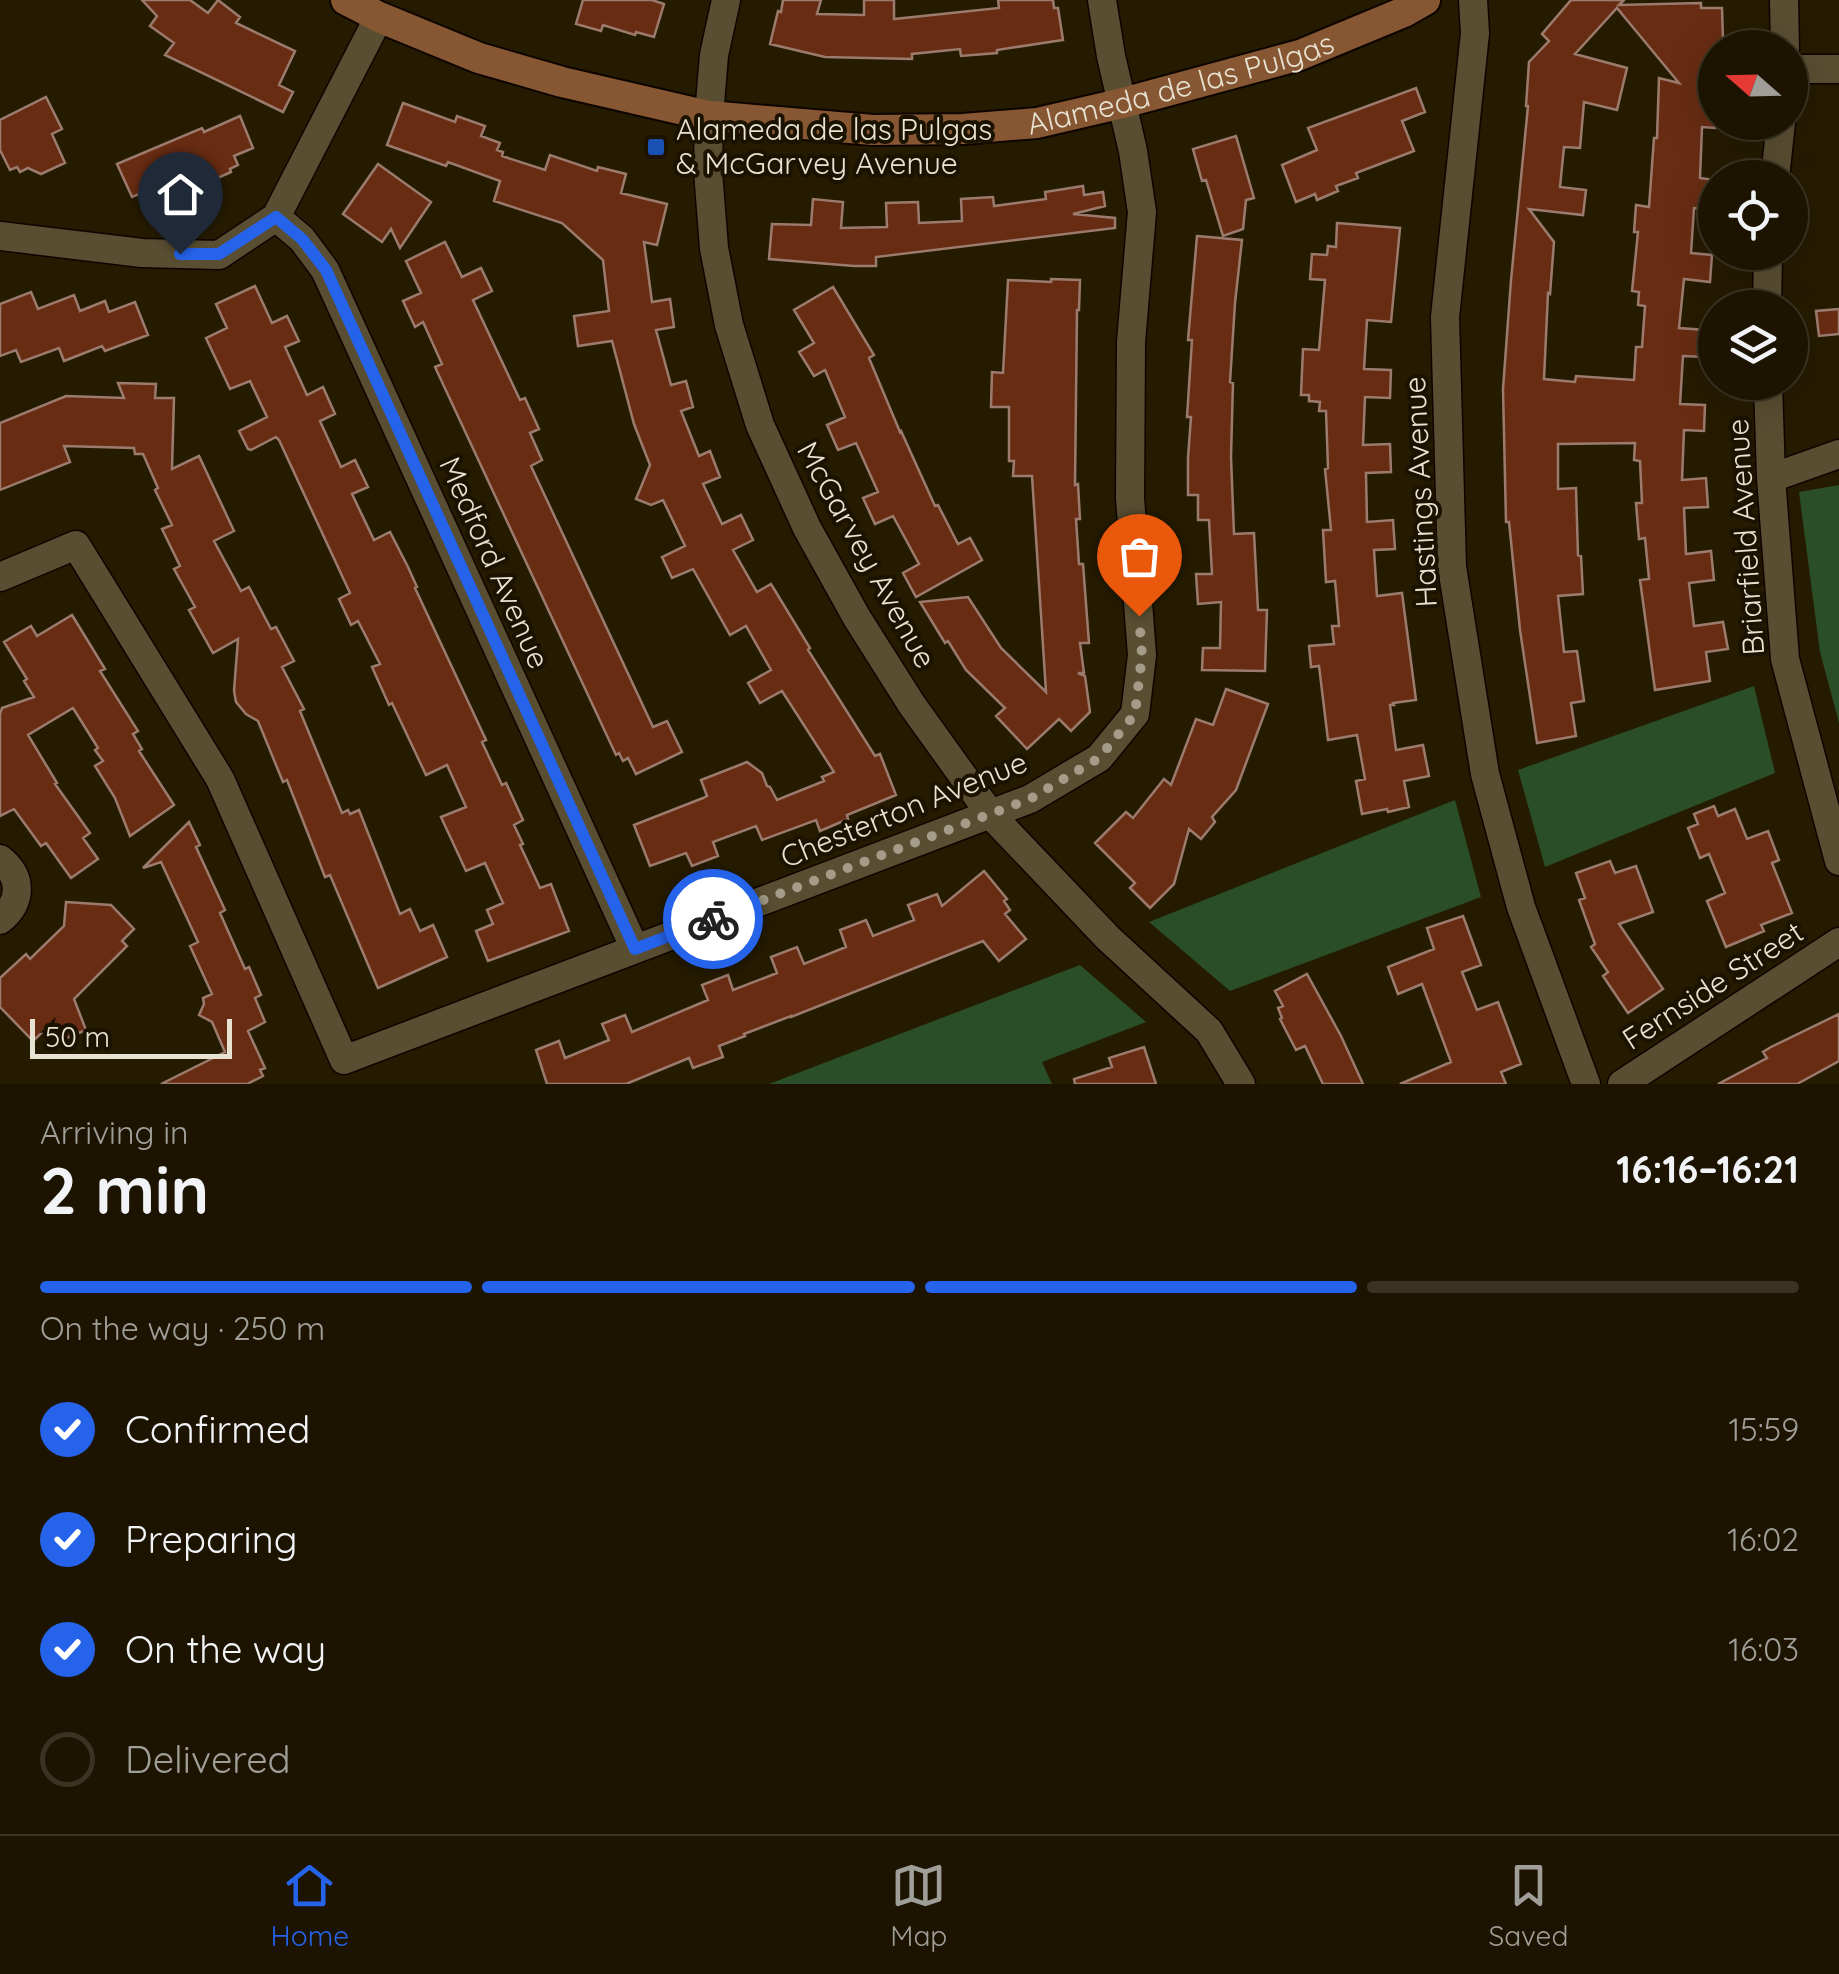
<!DOCTYPE html>
<meta charset="utf-8">
<style>
:root{--surface:#1c1401;--page:#251d0b;--text:#f1f3f6;--muted:#a09e99;--line:#3a3323;--accent:#2563eb}
body{margin:0;font-family:Quicksand,sans-serif;background:var(--page);color:var(--text);height:100vh;display:flex;flex-direction:column;font-size:38px;white-space:nowrap}
*{box-sizing:border-box;margin:0}
p{font-size:32px;color:var(--muted)}
.icon{flex:none;width:55px;height:55px;fill:none;stroke:currentColor;stroke-width:2;stroke-linecap:round;stroke-linejoin:round}
.map{position:relative;height:1084px;overflow:hidden}
.panel{display:flex;flex-direction:column;background:var(--surface);flex:1}
.panel>*{flex:none}
.needle{width:65px;rotate:290deg}
.tools{position:absolute;left:1698px;top:30px;display:grid;gap:20px}
.tools a{display:grid;place-items:center;width:110px;height:110px;border-radius:50%;background:var(--surface);box-shadow:0 10px 40px #0002,0 0 0 2px var(--line);font-size:50px}
.scale{position:absolute;left:30px;bottom:25px;width:202px;box-sizing:border-box;padding-left:10px;border:5px solid #e8e2d2;border-top:0;font-size:28px;line-height:35px;white-space:nowrap;color:#e8e2d2;-webkit-text-stroke:8px #1b1200;paint-order:stroke}
.pin{position:absolute;display:grid;place-items:center;width:85px;height:85px;color:#fff;margin:-102px -42px;border-radius:50% 50% 50% 0;rotate:-45deg;box-shadow:0 0 10px #0007}
.pin .icon{rotate:45deg}
.courier{position:absolute;display:grid;place-items:center;width:100px;height:100px;margin:-50px;border:8px solid #2563eb;border-radius:50%;background:#fff;color:#222;box-shadow:0 2px 12px #0007}
.overview em{font-style:normal;font-weight:800}
.overview div{display:flex;flex-direction:column-reverse}
.overview{display:flex;align-items:center;justify-content:space-between;height:170px;padding:0 40px}
h1{font-size:65px;font-weight:800;line-height:75px}
.bar{display:grid;grid-template-columns:repeat(4,1fr);gap:15px 10px;align-content:center;height:120px;padding:0 40px}
.bar i{height:12px;border-radius:8px;background:var(--line)}
.bar .current{background:var(--accent)}
.bar p{grid-column:span 4}
ol{padding:0 40px;list-style:none}
li{display:flex;align-items:center;gap:30px;height:110px}
li p{margin-inline-start:auto}
li .icon{padding:10px;border-radius:50%;background:var(--accent);color:#fff;stroke-width:4}
li:last-child{color:var(--muted)}
li i{width:55px;height:55px;border:5px solid var(--line);border-radius:50%}
.dock{display:flex;justify-content:space-around;align-items:center;height:140px;border-top:2px solid var(--line);background:var(--surface);font-size:28px;color:var(--muted)}
.dock a{display:grid;justify-items:center;gap:5px}
.dock .current{color:var(--accent)}
.map>svg:first-child{display:block}
</style>
<div class="map">
<svg width="1839" height="1084" viewBox="0 0 1839 1084">
<rect width="100%" height="100%" fill="#251b01"/>
<path fill="#2a4e27" d="M 1839,485 L 1839,723 L 1820,652 L 1799,492 Z
M 1754,686 L 1775,773 L 1545,867 L 1518,770 Z
M 1455,800 L 1481,897 L 1230,991 L 1149,922 Z
M 1080,965 L 1146,1022 L 1042,1062 L 1052,1084 L 769,1084 Z"/>
<path fill="#682c13" stroke="#9c7b6f" stroke-width="2.5" fill-rule="evenodd" d="M 142,0 L 190,0 L 208,13 L 218,0 L 240,17 L 236,23 L 295,51 L 279,85 L 293,92 L 283,112 L 165,55 L 174,43 L 150,26 L 157,16 Z
M 583,0 L 652,0 L 664,4 L 654,37 L 636,32 L 635,35 L 603,25 L 601,31 L 576,24 Z
M 783,0 L 821,0 L 817,14 L 864,15 L 864,0 L 894,0 L 894,19 L 999,8 L 998,0 L 1053,0 L 1054,8 L 1058,8 L 1063,40 L 997,50 L 997,53 L 961,56 L 960,49 L 912,54 L 912,59 L 825,57 L 770,44 L 778,11 L 781,12 Z
M 1571,0 L 1624,0 L 1619,5 L 1701,3 L 1701,8 L 1722,8 L 1723,39 L 1720,40 L 1721,48 L 1715,48 L 1715,128 L 1702,127 L 1700,178 L 1715,180 L 1715,210 L 1694,208 L 1691,253 L 1712,255 L 1710,282 L 1684,279 L 1679,328 L 1706,330 L 1704,357 L 1683,356 L 1680,404 L 1705,405 L 1704,431 L 1684,430 L 1682,480 L 1706,478 L 1708,507 L 1684,508 L 1686,554 L 1711,551 L 1714,580 L 1689,583 L 1694,626 L 1723,622 L 1728,649 L 1706,652 L 1710,681 L 1655,690 L 1640,580 L 1649,579 L 1645,538 L 1639,539 L 1636,503 L 1642,503 L 1640,461 L 1634,460 L 1635,443 L 1558,444 L 1558,489 L 1576,488 L 1578,555 L 1581,556 L 1583,594 L 1558,596 L 1564,652 L 1577,651 L 1584,701 L 1571,703 L 1576,736 L 1537,743 L 1520,630 L 1509,522 L 1506,522 L 1503,389 L 1511,280 L 1528,106 L 1526,106 L 1529,62 L 1549,41 L 1542,34 ZM 1617,8 L 1679,83 L 1659,78 L 1657,138 L 1654,138 L 1649,207 L 1636,205 L 1634,232 L 1638,232 L 1632,291 L 1639,292 L 1638,305 L 1645,306 L 1642,347 L 1636,347 L 1634,380 L 1576,376 L 1575,382 L 1544,379 L 1548,293 L 1550,294 L 1554,242 L 1529,209 L 1583,215 L 1586,190 L 1560,187 L 1564,147 L 1580,148 L 1584,102 L 1617,110 L 1627,68 L 1575,54 Z
M 1416,88 L 1425,112 L 1402,121 L 1414,151 L 1356,173 L 1358,178 L 1336,186 L 1338,191 L 1317,200 L 1315,194 L 1296,202 L 1282,165 L 1317,150 L 1308,128 Z
M 46,97 L 62,129 L 52,134 L 65,163 L 41,174 L 28,168 L 20,172 L 17,167 L 10,170 L 0,150 L 0,120 Z
M 403,103 L 455,122 L 457,116 L 485,126 L 481,136 L 500,143 L 497,150 L 503,152 L 502,156 L 545,170 L 550,155 L 597,171 L 598,167 L 626,174 L 621,193 L 667,204 L 657,245 L 644,242 L 652,302 L 670,299 L 674,327 L 656,330 L 671,385 L 686,381 L 693,407 L 681,411 L 699,456 L 710,451 L 720,477 L 703,484 L 722,524 L 741,515 L 753,540 L 733,550 L 757,592 L 771,584 L 810,648 L 808,650 L 875,756 L 880,754 L 896,795 L 847,815 L 848,819 L 820,831 L 816,820 L 762,840 L 756,826 L 713,842 L 718,856 L 692,866 L 686,853 L 650,866 L 634,825 L 703,798 L 707,796 L 701,780 L 747,762 L 762,773 L 767,786 L 770,787 L 777,800 L 824,781 L 822,777 L 834,772 L 782,691 L 760,703 L 748,683 L 771,670 L 746,626 L 730,635 L 693,569 L 672,578 L 662,557 L 685,546 L 663,500 L 651,505 L 636,499 L 650,465 L 634,424 L 612,341 L 578,346 L 574,316 L 609,311 L 603,260 L 562,223 L 494,201 L 500,181 L 448,162 L 446,166 L 387,145 Z
M 240,116 L 253,148 L 234,156 L 238,165 L 230,169 L 231,172 L 202,185 L 199,177 L 155,197 L 151,189 L 132,197 L 117,164 L 202,128 L 204,132 Z
M 1236,136 L 1254,198 L 1246,200 L 1243,229 L 1223,236 L 1206,180 L 1202,181 L 1193,149 Z
M 378,164 L 431,202 L 400,248 L 391,229 L 382,242 L 343,214 Z
M 1083,186 L 1084,195 L 1103,192 L 1105,206 L 1073,214 L 1115,218 L 1115,228 L 876,257 L 876,266 L 854,266 L 769,259 L 772,224 L 811,225 L 813,199 L 843,202 L 841,228 L 887,227 L 886,203 L 918,202 L 919,223 L 962,221 L 961,199 L 993,197 L 994,206 L 1046,199 L 1045,192 Z
M 1337,223 L 1400,228 L 1391,322 L 1367,320 L 1364,369 L 1391,370 L 1390,398 L 1365,397 L 1363,445 L 1390,444 L 1391,472 L 1366,473 L 1367,522 L 1393,520 L 1395,549 L 1374,550 L 1377,596 L 1402,593 L 1416,700 L 1393,703 L 1394,705 L 1390,705 L 1396,750 L 1423,745 L 1429,776 L 1404,781 L 1409,807 L 1388,812 L 1387,809 L 1362,814 L 1356,781 L 1365,779 L 1357,735 L 1328,740 L 1319,666 L 1311,667 L 1309,646 L 1334,644 L 1332,626 L 1339,626 L 1335,581 L 1326,582 L 1323,530 L 1331,530 L 1325,469 L 1328,468 L 1326,411 L 1319,411 L 1320,402 L 1309,401 L 1309,395 L 1301,395 L 1303,349 L 1319,350 L 1325,280 L 1310,279 L 1312,254 L 1327,255 L 1328,246 L 1336,247 Z
M 1197,236 L 1242,240 L 1235,303 L 1230,382 L 1233,383 L 1231,457 L 1234,534 L 1254,533 L 1258,610 L 1267,610 L 1265,671 L 1202,670 L 1203,648 L 1220,648 L 1221,602 L 1198,604 L 1196,574 L 1212,574 L 1209,520 L 1198,520 L 1198,495 L 1188,495 L 1188,458 L 1191,417 L 1187,417 L 1192,340 L 1188,340 Z
M 445,242 L 462,277 L 481,268 L 492,291 L 473,300 L 520,400 L 525,398 L 539,429 L 530,433 L 542,460 L 531,466 L 653,727 L 667,721 L 682,752 L 636,774 L 628,758 L 623,761 L 619,753 L 616,755 L 435,367 L 442,364 L 423,322 L 415,327 L 403,301 L 421,293 L 406,261 Z
M 1051,279 L 1080,280 L 1079,310 L 1077,310 L 1075,485 L 1078,484 L 1080,519 L 1076,519 L 1079,564 L 1083,564 L 1089,643 L 1080,643 L 1084,673 L 1078,673 L 1085,676 L 1090,712 L 1071,731 L 1059,719 L 1027,749 L 996,716 L 1005,708 L 966,670 L 948,641 L 945,643 L 920,602 L 968,597 L 1001,648 L 1046,692 L 1032,476 L 1013,476 L 1014,461 L 1009,461 L 1009,407 L 991,407 L 992,372 L 1003,373 L 1008,280 L 1051,282 Z
M 255,286 L 272,323 L 287,316 L 299,341 L 285,347 L 307,395 L 323,387 L 335,414 L 320,421 L 341,467 L 355,460 L 368,487 L 352,494 L 374,540 L 390,532 L 408,567 L 417,587 L 415,588 L 486,740 L 482,742 L 502,785 L 506,783 L 523,820 L 514,825 L 523,844 L 520,845 L 540,888 L 551,884 L 569,931 L 488,961 L 476,931 L 493,924 L 487,910 L 503,903 L 485,863 L 466,871 L 441,817 L 466,807 L 447,765 L 426,775 L 392,703 L 389,705 L 372,667 L 380,664 L 358,621 L 351,625 L 339,599 L 350,593 L 279,440 L 276,437 L 251,450 L 248,449 L 239,431 L 267,417 L 250,381 L 230,389 L 206,338 L 227,328 L 216,304 Z
M 833,287 L 874,355 L 869,358 L 900,432 L 901,431 L 935,506 L 938,505 L 958,544 L 970,538 L 982,560 L 916,597 L 903,573 L 919,564 L 893,516 L 875,524 L 863,498 L 878,492 L 856,443 L 838,450 L 827,425 L 845,417 L 825,370 L 814,376 L 799,352 L 814,343 L 794,310 Z
M 31,292 L 38,309 L 74,295 L 80,311 L 105,301 L 109,312 L 135,302 L 148,335 L 105,351 L 102,346 L 64,361 L 59,348 L 21,362 L 16,350 L 0,356 L 0,304 Z
M 1839,309 L 1839,334 L 1819,336 L 1816,311 Z
M 118,383 L 156,384 L 155,398 L 174,398 L 172,469 L 199,456 L 234,531 L 214,541 L 241,591 L 249,587 L 271,629 L 276,627 L 294,661 L 282,667 L 304,709 L 300,711 L 342,813 L 348,810 L 350,814 L 359,810 L 400,914 L 410,909 L 420,931 L 433,925 L 447,957 L 378,988 L 330,875 L 325,877 L 287,780 L 283,782 L 258,721 L 246,714 L 236,702 L 234,691 L 238,639 L 213,653 L 189,610 L 195,607 L 174,569 L 180,566 L 162,529 L 172,525 L 155,490 L 158,488 L 143,454 L 135,454 L 134,448 L 64,446 L 70,462 L 0,490 L 0,423 L 66,396 L 124,398 Z
M 72,615 L 105,669 L 100,671 L 138,731 L 133,734 L 142,749 L 139,751 L 174,805 L 130,836 L 115,798 L 95,766 L 103,761 L 95,750 L 98,748 L 73,708 L 28,735 L 57,783 L 55,784 L 90,833 L 83,838 L 98,859 L 71,878 L 46,843 L 41,846 L 14,809 L 0,816 L 0,714 L 2,708 L 34,697 L 24,681 L 27,679 L 4,642 L 31,626 L 37,636 Z
M 1226,689 L 1268,704 L 1236,790 L 1212,817 L 1215,822 L 1201,839 L 1189,829 L 1174,884 L 1150,908 L 1130,888 L 1135,883 L 1095,843 L 1126,812 L 1133,818 L 1164,779 L 1171,785 L 1196,719 L 1213,725 Z
M 1714,806 L 1718,816 L 1735,809 L 1747,839 L 1768,831 L 1779,860 L 1772,863 L 1792,913 L 1761,925 L 1764,931 L 1726,947 L 1707,901 L 1725,893 L 1709,854 L 1700,858 L 1688,828 L 1698,824 L 1694,814 Z
M 189,822 L 200,845 L 196,847 L 225,910 L 220,913 L 245,969 L 249,967 L 261,995 L 255,998 L 265,1022 L 248,1031 L 265,1068 L 260,1070 L 263,1076 L 247,1084 L 161,1084 L 225,1052 L 212,1022 L 199,1015 L 204,1004 L 203,998 L 212,994 L 190,946 L 198,942 L 161,862 L 143,868 Z
M 1610,861 L 1615,873 L 1636,866 L 1653,912 L 1619,924 L 1663,989 L 1628,1013 L 1603,976 L 1608,972 L 1591,947 L 1595,944 L 1579,900 L 1585,898 L 1576,873 Z
M 984,871 L 1007,899 L 1004,901 L 1010,910 L 1005,914 L 1026,939 L 999,961 L 983,941 L 791,1017 L 791,1016 L 744,1034 L 745,1036 L 719,1046 L 723,1057 L 693,1068 L 689,1058 L 626,1084 L 547,1084 L 536,1050 L 559,1041 L 565,1058 L 609,1040 L 602,1024 L 625,1015 L 632,1032 L 708,1000 L 702,985 L 728,975 L 733,990 L 777,973 L 771,957 L 797,947 L 804,964 L 846,947 L 840,930 L 866,920 L 873,936 L 914,920 L 908,905 L 937,894 L 942,906 Z
M 66,902 L 111,905 L 134,929 L 122,941 L 127,946 L 74,999 L 86,1030 L 57,1042 L 50,1025 L 33,1041 L 0,1007 L 0,978 L 26,954 L 30,959 L 64,926 Z
M 1463,916 L 1481,965 L 1462,972 L 1477,1010 L 1498,1002 L 1521,1064 L 1501,1072 L 1506,1084 L 1400,1084 L 1451,1062 L 1422,984 L 1398,994 L 1388,967 L 1434,949 L 1427,928 Z
M 1307,974 L 1341,1036 L 1363,1084 L 1323,1084 L 1305,1046 L 1296,1050 L 1280,1019 L 1282,1018 L 1278,1008 L 1283,1006 L 1275,991 Z
M 1839,1014 L 1839,1061 L 1797,1084 L 1718,1084 L 1767,1058 L 1763,1052 L 1771,1047 Z
M 1144,1047 L 1156,1084 L 1075,1084 L 1074,1079 L 1112,1067 L 1109,1058 Z"/>
<g fill="none" stroke-linecap="round" stroke-linejoin="round">
<defs>
<path id="street" d="M 726,0 L 714,55 L 709,116 L 708,171 L 714,248 L 729,325 L 760,425 L 807,528 L 857,618 L 912,705 L 991,815 L 1108,938 L 1209,1031 L 1241,1084
M 1473,0 L 1475,33 L 1445,317 L 1452,567 L 1485,774 L 1521,907 L 1586,1084
M 1784,0 L 1785,48
M 1790,69 L 1839,69
M 1775,178 L 1781,122
M 276,217 L 302,239 L 325,270 L 635,949
M 0,236 L 142,253 L 219,255 L 276,217 L 379,17
M 1767,308 L 1768,252
M 1768,382 L 1771,478 L 1785,659 L 1839,861
M 1771,478 L 1839,454
M 0,577 L 76,545 L 220,779 L 344,1060 L 1030,799 L 1099,758 L 1135,714 L 1142,655 L 1130,498 L 1131,342 L 1142,212 L 1133,151 L 1111,56 L 1102,0
M 0,859 C 23,877 22,902 0,920
M 1622,1084 L 1839,942"/>
<g id="secondary">
<path id="s1" d="M 346,0 L 379,17 L 479,58 L 562,82 L 709,116 L 873,130 L 963,129 L 1037,123 L 1123,103 L 1300,55 L 1404,12 L 1425,0"/>
</g>
</defs>
<use href="#street" stroke="#0e0500" stroke-width="31"/>
<use href="#secondary" stroke="#0e0500" stroke-width="34"/>
<use href="#street" stroke="#594e32" stroke-width="28"/>
<use href="#secondary" stroke="#865732" stroke-width="30"/>
</g>
<g fill="none" stroke-linecap="round" stroke-linejoin="round">
<path stroke="#a49c89" stroke-width="10" stroke-dasharray="0 18" d="M 713,919 L 1030,799 L 1099,758 L 1135,714 L 1142,655 L 1139,616"/>
<path stroke="#2563eb" stroke-width="12" d="M 180,254 L 219,254 L 276,217 L 302,239 L 326,270 L 635,949 L 713,919"/>
</g>
<rect fill="#1a4fb4" stroke="#1b1200" stroke-width="4" x="646" y="137" width="20" height="20" rx="5"/>
<g text-anchor="middle" stroke-width="8" stroke-linejoin="round" paint-order="stroke">
<g font-size="30" fill="#e8e2d2" stroke="#1b1200">
<text dy="10" stroke="none"><textPath href="#s1" startOffset="860">Alameda de las Pulgas</textPath></text>
<text transform="translate(1421 492) rotate(-93)" y="10">Hastings Avenue</text>
<text transform="translate(1746 537) rotate(-94)" y="10">Briarfield Avenue</text>
<text transform="translate(866 555) rotate(61)" y="10">McGarvey Avenue</text>
<text transform="translate(494 563) rotate(66)" y="10">Medford Avenue</text>
<text transform="translate(904 810) rotate(-22)" y="10">Chesterton Avenue</text>
<text transform="translate(1713 986) rotate(-33)" y="10">Fernside Street</text>
</g>
<g font-size="30" fill="#e8e2d2" stroke="#1b1200" text-anchor="start">
<text x="676" y="140">Alameda de las Pulgas<tspan x="676" dy="34">&amp; McGarvey Avenue</tspan></text>
</g>
</g>
</svg>
<div class="tools">
<a><svg class="needle" viewBox="-14 -14 28 28"><path d="M0-13l5 13h-10z" fill="#e53935"/><path d="M0 13l5-13h-10z" fill="#a09e99"/></svg></a>
<a><svg class="icon" aria-label="locate" viewBox="0 0 24 24"><circle cx="12" cy="12" r="6"/><path d="M12 2v4M12 18v4M2 12h4M18 12h4"/></svg></a>
<a><svg class="icon" aria-label="layers" viewBox="0 0 24 24"><path d="M12 4l9 5-9 5-9-5zM3 14l9 5 9-5"/></svg></a>
</div>
<div class="scale">50 m</div>
<div class="pin" style="left:1139px;top:616px;background:#ea580c"><svg class="icon" aria-label="bag" viewBox="0 0 24 24"><path d="M5 8h14l-1 12H6zM9 8a3 3 0 0 1 6 0"/></svg></div>
<div class="pin" style="left:180px;top:254px;background:#1f2937"><svg class="icon" aria-label="home" viewBox="0 0 24 24"><path d="M3 11l9-7 9 7M6 9v11h12V9"/></svg></div>
<div class="courier" style="left:713px;top:919px"><svg class="icon" aria-label="bike" viewBox="0 0 24 24"><circle cx="6" cy="16" r="4"/><circle cx="18" cy="16" r="4"/><path d="M6 16l4-8h5l3 8M10 8l3 8H6M13 5h3"/></svg></div>
</div>
<section class="panel">
<div class="overview"><div><h1>2 min</h1><p>Arriving in</p></div><em>16:16–16:21</em></div>
<div class="bar"><i class="current"></i><i class="current"></i><i class="current"></i><i></i><p>On the way · 250 m</p></div>
<ol>
<li><svg class="icon" aria-label="check" viewBox="0 0 24 24"><path d="M5 12l5 5 9-10"/></svg>Confirmed<p>15:59</p></li>
<li><svg class="icon" aria-label="check" viewBox="0 0 24 24"><path d="M5 12l5 5 9-10"/></svg>Preparing<p>16:02</p></li>
<li><svg class="icon" aria-label="check" viewBox="0 0 24 24"><path d="M5 12l5 5 9-10"/></svg>On the way<p>16:03</p></li>
<li><i></i>Delivered</li>
</ol>
</section>
<nav class="dock">
<a class="current"><svg class="icon" aria-label="home" viewBox="0 0 24 24"><path d="M3 11l9-7 9 7M6 9v11h12V9"/></svg>Home</a>
<a><svg class="icon" aria-label="map" viewBox="0 0 24 24"><path d="M3 6l6-2 6 2 6-2v14l-6 2-6-2-6 2zM9 4v14M15 6v14"/></svg>Map</a>
<a><svg class="icon" aria-label="saved" viewBox="0 0 24 24"><path d="M7 4h10v16l-5-4-5 4z"/></svg>Saved</a>
</nav>
